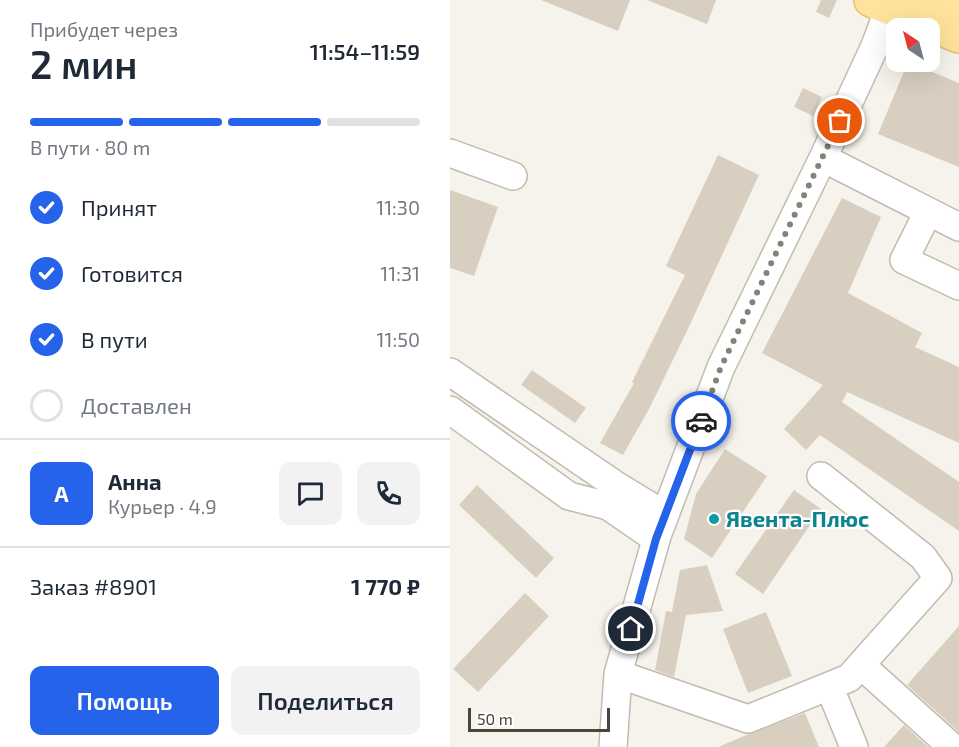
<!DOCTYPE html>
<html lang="ru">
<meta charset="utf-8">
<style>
:root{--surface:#fff;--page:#f2f2f3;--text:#1f2937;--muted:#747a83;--line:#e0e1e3;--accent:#2563eb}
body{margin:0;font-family:"Exo 2",sans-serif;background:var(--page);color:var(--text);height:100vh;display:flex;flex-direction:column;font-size:22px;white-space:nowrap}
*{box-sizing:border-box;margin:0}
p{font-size:20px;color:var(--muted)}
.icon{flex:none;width:33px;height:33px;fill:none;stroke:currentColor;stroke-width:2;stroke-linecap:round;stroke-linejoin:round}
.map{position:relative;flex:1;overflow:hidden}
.details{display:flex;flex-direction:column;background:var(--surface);width:450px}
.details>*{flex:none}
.needle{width:39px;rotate:324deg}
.fabs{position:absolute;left:436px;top:18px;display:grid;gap:12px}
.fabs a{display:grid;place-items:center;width:54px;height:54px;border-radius:12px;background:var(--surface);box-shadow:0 6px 24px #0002;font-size:30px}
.scale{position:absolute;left:18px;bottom:15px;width:142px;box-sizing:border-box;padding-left:6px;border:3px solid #4b4439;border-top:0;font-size:16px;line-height:21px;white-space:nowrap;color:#4b4439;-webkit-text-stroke:4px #fff;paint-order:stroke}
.pin{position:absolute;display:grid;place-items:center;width:51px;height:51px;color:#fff;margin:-26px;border:3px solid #fff;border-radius:50%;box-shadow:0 2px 6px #0007}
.courier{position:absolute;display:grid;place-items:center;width:60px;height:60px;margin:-30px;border:4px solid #2563eb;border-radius:50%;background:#fff;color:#222;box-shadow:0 2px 8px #0007}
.overview em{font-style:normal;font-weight:600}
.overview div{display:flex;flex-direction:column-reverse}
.overview{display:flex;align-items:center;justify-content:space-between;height:102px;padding:0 30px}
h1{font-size:39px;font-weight:600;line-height:45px}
.bar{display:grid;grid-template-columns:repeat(4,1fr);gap:9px 6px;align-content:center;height:72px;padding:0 30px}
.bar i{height:8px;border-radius:4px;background:var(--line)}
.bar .selected{background:var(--accent)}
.bar p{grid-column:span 4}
.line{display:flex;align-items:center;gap:15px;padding:0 30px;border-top:2px solid var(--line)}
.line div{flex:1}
.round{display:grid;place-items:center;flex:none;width:63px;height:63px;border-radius:12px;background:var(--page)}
ol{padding:0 30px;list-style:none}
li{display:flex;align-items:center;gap:18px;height:66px}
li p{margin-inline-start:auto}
li .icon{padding:6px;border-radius:50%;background:var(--accent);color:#fff;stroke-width:4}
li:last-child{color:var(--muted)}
li i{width:33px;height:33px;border:3px solid var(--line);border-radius:50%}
.primary-button{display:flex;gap:12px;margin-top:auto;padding:12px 30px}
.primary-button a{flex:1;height:69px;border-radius:12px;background:var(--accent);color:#fff;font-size:24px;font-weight:600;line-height:69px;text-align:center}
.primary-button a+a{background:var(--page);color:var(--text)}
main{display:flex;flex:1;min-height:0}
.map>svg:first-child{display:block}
</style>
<main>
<section class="details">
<div class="overview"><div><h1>2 мин</h1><p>Прибудет через</p></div><em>11:54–11:59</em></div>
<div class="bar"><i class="selected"></i><i class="selected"></i><i class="selected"></i><i></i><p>В пути · 80 m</p></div>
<ol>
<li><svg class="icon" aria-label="check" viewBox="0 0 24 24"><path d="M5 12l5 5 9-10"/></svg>Принят<p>11:30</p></li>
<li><svg class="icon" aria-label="check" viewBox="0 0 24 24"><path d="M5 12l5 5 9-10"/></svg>Готовится<p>11:31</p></li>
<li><svg class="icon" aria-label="check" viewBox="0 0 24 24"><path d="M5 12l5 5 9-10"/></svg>В пути<p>11:50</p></li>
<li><i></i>Доставлен</li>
</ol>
<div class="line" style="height:108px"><b class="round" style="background:var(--accent);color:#fff">А</b><div><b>Анна</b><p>Курьер · 4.9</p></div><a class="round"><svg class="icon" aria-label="chat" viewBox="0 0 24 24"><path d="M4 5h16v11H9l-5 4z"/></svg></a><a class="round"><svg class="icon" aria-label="phone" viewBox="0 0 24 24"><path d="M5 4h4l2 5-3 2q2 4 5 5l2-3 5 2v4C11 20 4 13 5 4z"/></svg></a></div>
<div class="line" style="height:78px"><div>Заказ #8901</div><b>1 770 ₽</b></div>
<div class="primary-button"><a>Помощь</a><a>Поделиться</a></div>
</section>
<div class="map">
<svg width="509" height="747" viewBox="0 0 509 747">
<rect width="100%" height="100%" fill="#f6f3ec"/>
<path fill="#d8cfc1" d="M 91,0 L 180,0 L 168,31 Z
M 197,0 L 266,0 L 257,24 Z
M 371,0 L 387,0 L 379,18 L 366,12 Z
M 458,62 L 509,83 L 509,167 L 428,134 Z
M 353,88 L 372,97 L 363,116 L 344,107 Z
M 268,155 L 309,175 L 237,331 L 199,409 L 173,455 L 150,443 L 184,383 L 182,382 L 235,275 L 216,266 Z
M 0,190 L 48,207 L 24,276 L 0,268 Z
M 392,198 L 431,217 L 398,293 L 472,333 L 465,347 L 509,367 L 509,443 L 397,392 L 392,402 L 509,482 L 509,531 L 370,435 L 356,450 L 334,429 L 373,385 L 312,353 Z
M 82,370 L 136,408 L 125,423 L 71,385 Z
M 275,449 L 317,476 L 262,558 L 234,539 L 246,494 Z
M 27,485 L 104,558 L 86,578 L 9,505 Z
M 344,490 L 371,509 L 313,594 L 285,574 Z
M 257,565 L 273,611 L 236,615 L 224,677 L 205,670 L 216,611 L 222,612 L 230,570 Z
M 75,593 L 99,616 L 28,692 L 3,669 Z
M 316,612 L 342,676 L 298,693 L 273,629 Z
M 509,626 L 509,732 L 457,685 Z
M 355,713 L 369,747 L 268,747 L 299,734 Z
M 454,725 L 478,747 L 434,747 Z"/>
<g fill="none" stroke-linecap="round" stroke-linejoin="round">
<defs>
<path id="minor" d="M 0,153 L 63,176
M 373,158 L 509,227
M 478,212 L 454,260 L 509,286
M 0,372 L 164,484 L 215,515
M 0,410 L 119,496 L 158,506 L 206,539
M 411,665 L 502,747
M 168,674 L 298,719 L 399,678 L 488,578 L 473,557 L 371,476
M 379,686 L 404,747
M 163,747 L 168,674 L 207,536 L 271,367 L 373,158 L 425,46 L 442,0"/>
<path id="major" d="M 421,0 L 509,36
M 483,0 L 509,11"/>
</defs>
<use href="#minor" stroke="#c2bbae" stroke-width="30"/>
<use href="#major" stroke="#e6c16a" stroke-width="36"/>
<use href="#minor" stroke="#fff" stroke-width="27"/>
<use href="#major" stroke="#ffe39c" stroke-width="33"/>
</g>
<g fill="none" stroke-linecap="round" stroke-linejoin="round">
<path stroke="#878178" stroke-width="6" stroke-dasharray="0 10.8" d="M 251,421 L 271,367 L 390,121"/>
<path stroke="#2563eb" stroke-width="8" d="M 181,629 L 206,539 L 251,421"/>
</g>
<circle fill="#0f9aa8" stroke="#fff" stroke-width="2" cx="264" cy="519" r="6"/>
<g text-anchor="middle" stroke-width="4.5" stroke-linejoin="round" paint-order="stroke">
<g font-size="22" font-weight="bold" fill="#0d838f" stroke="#fff" text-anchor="start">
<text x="276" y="527">Явента-Плюс</text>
</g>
</g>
</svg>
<div class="fabs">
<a><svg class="needle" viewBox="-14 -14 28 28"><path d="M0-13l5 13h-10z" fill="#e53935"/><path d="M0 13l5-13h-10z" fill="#747a83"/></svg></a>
</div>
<div class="scale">50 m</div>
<div class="pin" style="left:390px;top:121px;background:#ea580c"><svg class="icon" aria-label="bag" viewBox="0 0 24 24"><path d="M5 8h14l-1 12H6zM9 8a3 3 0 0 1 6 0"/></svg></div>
<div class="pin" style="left:181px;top:629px;background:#1f2937"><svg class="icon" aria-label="home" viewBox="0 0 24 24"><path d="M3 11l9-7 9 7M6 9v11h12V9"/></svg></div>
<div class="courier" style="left:251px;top:421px"><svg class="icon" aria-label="car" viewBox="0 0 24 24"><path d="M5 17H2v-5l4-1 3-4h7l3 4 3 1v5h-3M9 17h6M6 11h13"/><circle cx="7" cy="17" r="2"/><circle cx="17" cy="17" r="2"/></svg></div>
</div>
</main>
